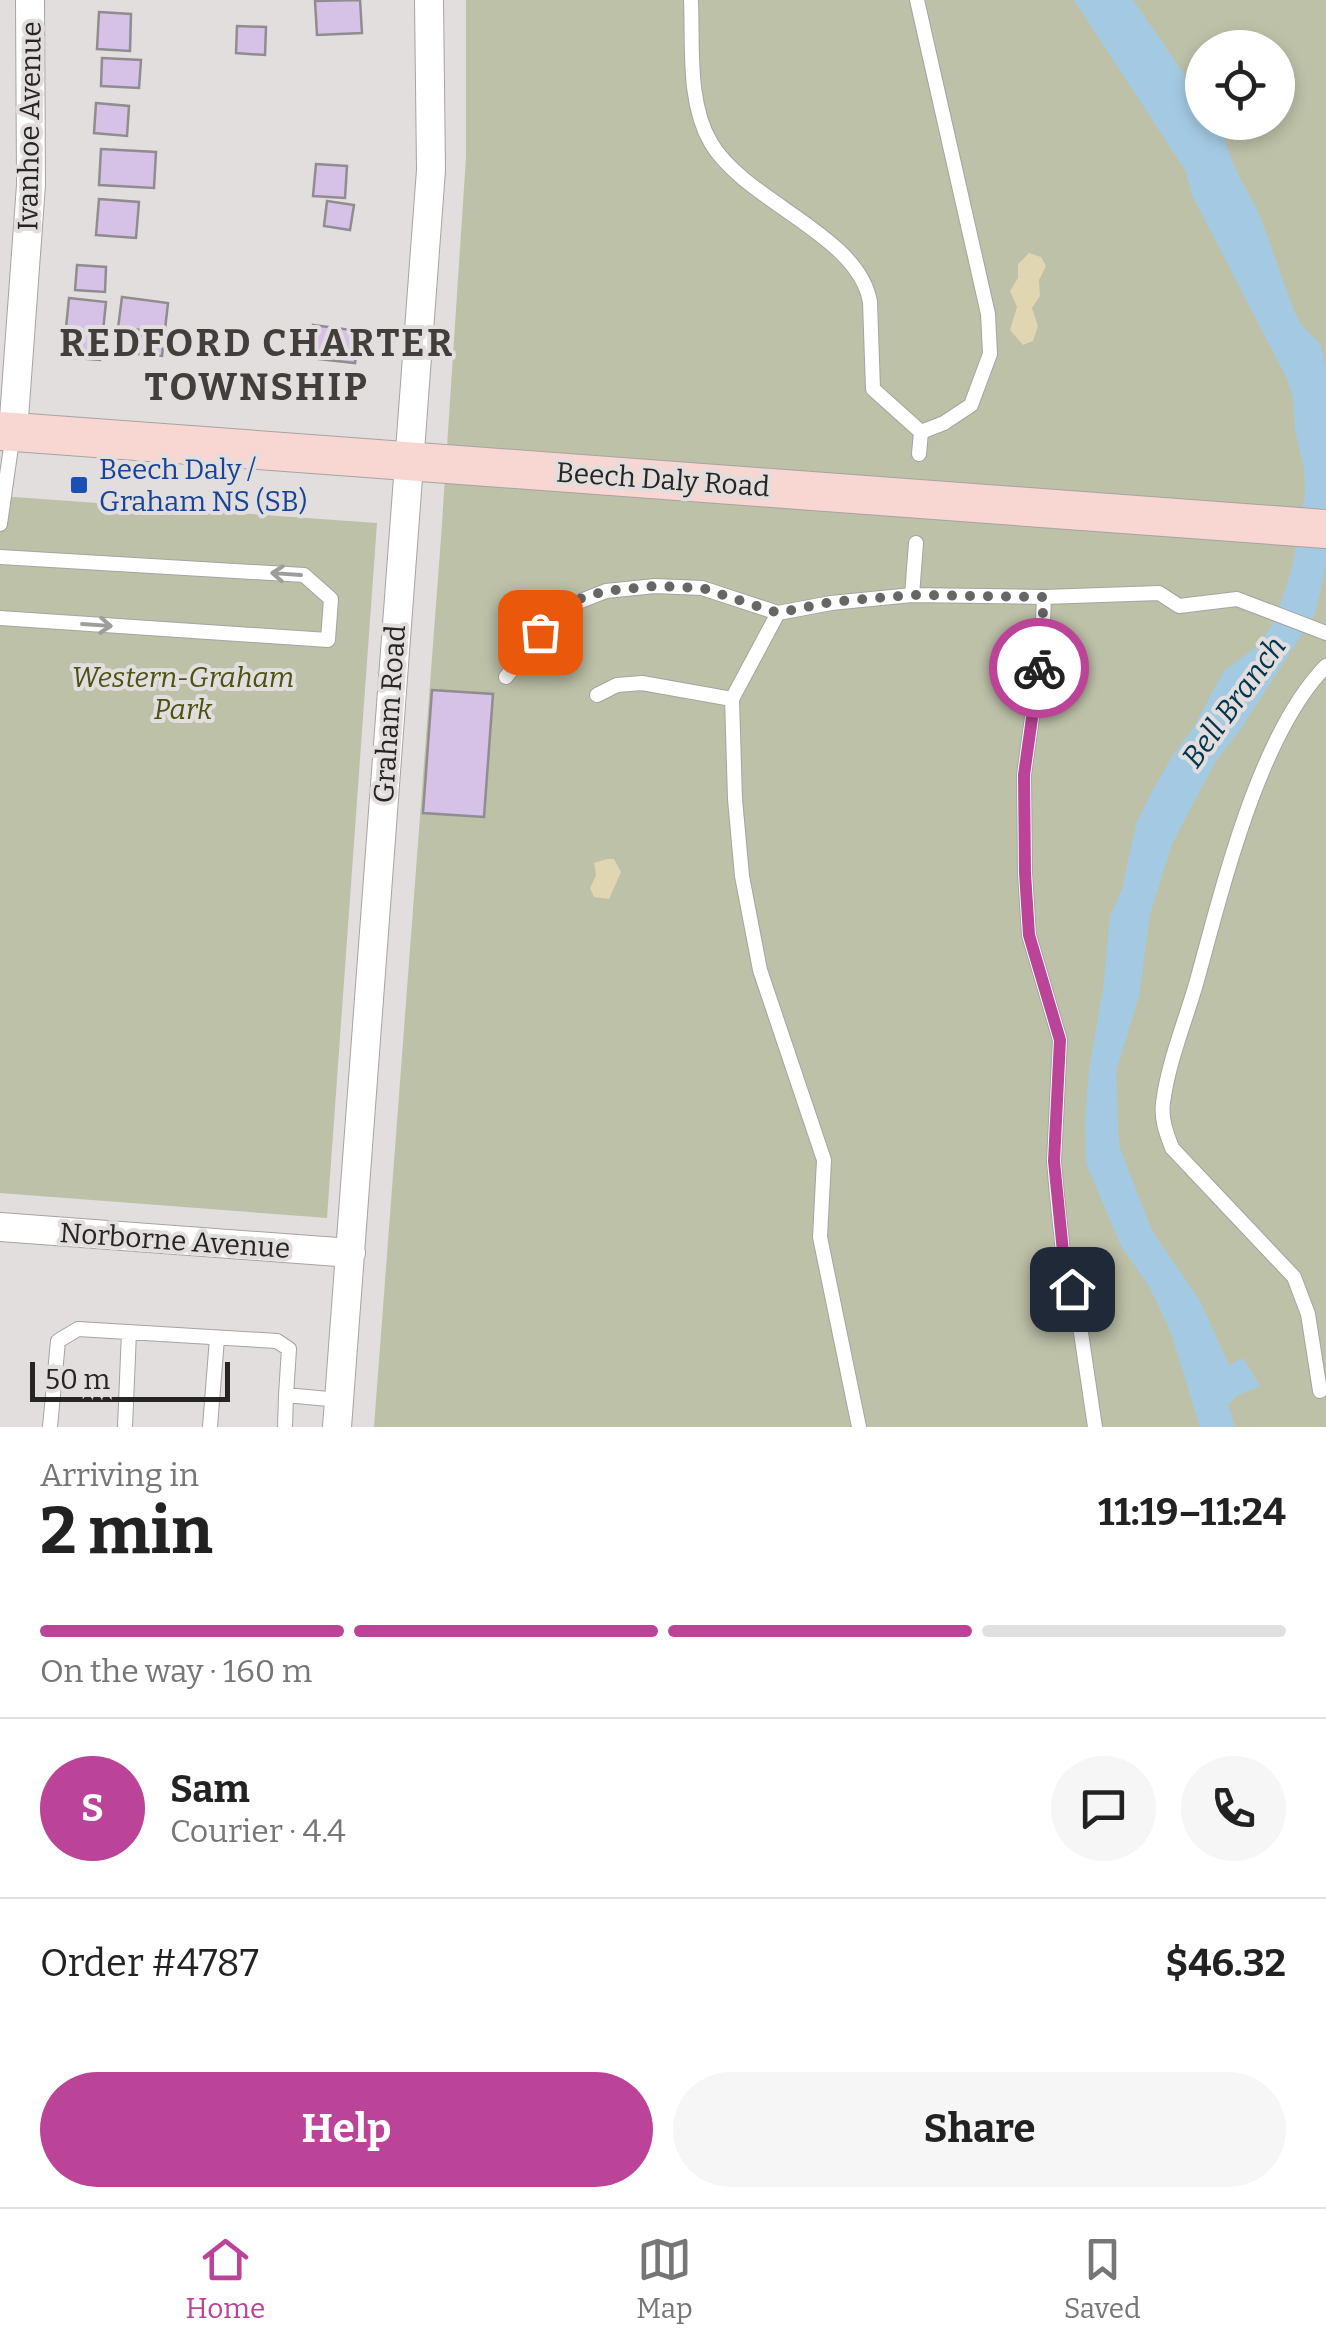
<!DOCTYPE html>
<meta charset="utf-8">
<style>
:root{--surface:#fff;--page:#f6f6f6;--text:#222;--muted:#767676;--line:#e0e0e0;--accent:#bc4498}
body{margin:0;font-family:Bitter,serif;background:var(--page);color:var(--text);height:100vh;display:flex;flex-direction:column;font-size:38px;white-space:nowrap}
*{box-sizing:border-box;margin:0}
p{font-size:32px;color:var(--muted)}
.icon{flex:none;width:55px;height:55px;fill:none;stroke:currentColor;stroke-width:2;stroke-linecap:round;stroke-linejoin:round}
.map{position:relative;height:1427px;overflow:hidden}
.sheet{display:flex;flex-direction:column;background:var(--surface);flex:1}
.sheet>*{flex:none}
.fabs{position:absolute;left:1185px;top:30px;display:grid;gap:20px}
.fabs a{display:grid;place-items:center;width:110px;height:110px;border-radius:50%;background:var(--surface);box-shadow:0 5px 15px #0003;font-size:50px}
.scale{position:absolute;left:30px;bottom:25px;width:200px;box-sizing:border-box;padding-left:10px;border:5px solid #262524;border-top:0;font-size:28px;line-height:35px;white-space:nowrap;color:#262524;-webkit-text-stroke:8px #e2dedd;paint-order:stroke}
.pin{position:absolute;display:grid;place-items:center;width:85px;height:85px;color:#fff;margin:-42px;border-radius:20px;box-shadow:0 5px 15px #0006}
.courier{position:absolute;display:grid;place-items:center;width:100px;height:100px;margin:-50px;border:8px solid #bc4498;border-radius:50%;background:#fff;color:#222;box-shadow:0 2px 12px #0007}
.head em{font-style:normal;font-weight:700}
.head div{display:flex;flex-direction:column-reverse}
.head{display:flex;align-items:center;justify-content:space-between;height:170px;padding:0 40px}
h1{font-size:65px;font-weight:700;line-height:75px}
.bar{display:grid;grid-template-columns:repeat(4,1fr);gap:15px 10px;align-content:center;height:120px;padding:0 40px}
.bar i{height:12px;border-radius:8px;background:var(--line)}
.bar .current{background:var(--accent)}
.bar p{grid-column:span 4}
.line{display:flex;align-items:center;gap:25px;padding:0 40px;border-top:2px solid var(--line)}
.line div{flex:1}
.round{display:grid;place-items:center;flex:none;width:105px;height:105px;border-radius:52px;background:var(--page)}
.button{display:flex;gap:20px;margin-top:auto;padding:20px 40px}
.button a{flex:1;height:115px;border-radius:60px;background:var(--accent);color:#fff;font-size:40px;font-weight:700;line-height:115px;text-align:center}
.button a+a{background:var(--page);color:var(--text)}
.tab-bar{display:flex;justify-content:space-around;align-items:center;height:140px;border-top:2px solid var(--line);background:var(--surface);font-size:28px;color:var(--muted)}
.tab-bar a{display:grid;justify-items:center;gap:5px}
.tab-bar .current{color:var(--accent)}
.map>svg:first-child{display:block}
</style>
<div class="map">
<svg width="1326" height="1427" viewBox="0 0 1326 1427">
<rect width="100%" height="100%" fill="#e2dedd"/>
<path fill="#bdc1a8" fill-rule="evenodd" d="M 466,0 L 1326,0 L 1326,1427 L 374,1427 L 441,538 L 466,157 ZM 1202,48 L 1278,48 L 1278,122 L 1202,122 Z
M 0,496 L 377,523 L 327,1218 L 0,1193 Z"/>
<path fill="#e0d6b1" d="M 1029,253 L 1041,257 L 1046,266 L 1039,280 L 1040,296 L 1032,308 L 1038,326 L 1033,341 L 1023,345 L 1010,330 L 1017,307 L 1010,291 L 1018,278 L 1018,264 Z
M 607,859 L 614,859 L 621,872 L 609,899 L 594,897 L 590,888 L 596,875 L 594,863 Z"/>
<path fill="#a4cae3" d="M 1074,0 L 1133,0 L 1202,100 L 1202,122 L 1218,123 L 1235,168 L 1260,216 L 1294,311 L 1302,326 L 1320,343 L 1326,367 L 1326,564 L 1315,614 L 1240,730 L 1215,762 L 1172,844 L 1150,914 L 1139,996 L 1116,1072 L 1119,1145 L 1151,1229 L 1200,1301 L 1229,1365 L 1243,1358 L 1260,1386 L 1238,1395 L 1228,1404 L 1235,1427 L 1200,1427 L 1171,1333 L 1149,1286 L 1121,1246 L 1086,1163 L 1085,1121 L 1089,1070 L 1103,989 L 1110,916 L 1122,889 L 1136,824 L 1151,793 L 1172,757 L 1192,730 L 1224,671 L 1259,645 L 1275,620 L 1292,568 L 1305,494 L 1304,468 L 1295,430 L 1293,397 L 1286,377 L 1192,195 L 1185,170 Z"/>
<path fill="#d5c2e6" stroke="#8f8d90" stroke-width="2.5" d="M 360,0 L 362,33 L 317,35 L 315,1 Z
M 99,12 L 131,14 L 130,51 L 97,49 Z
M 237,26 L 266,27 L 265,55 L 236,53 Z
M 102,58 L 141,60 L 139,88 L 101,86 Z
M 96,103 L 129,106 L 127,136 L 94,133 Z
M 101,149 L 156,152 L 154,188 L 99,185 Z
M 316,164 L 347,166 L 345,198 L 313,196 Z
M 99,199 L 139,202 L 136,238 L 96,235 Z
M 327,201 L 354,205 L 350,230 L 324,226 Z
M 77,265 L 106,267 L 105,292 L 75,290 Z
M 122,297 L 168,303 L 162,356 L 139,354 L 141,330 L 118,328 Z
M 69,298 L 106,302 L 100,360 L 63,357 Z
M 313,325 L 359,331 L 355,363 L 309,358 Z
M 432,690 L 493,694 L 484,817 L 423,813 Z"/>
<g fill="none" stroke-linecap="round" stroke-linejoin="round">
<defs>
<path id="lane" d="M 691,0 C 693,46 687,102 711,143 C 746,202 859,235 870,302 L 873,389 L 921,432 L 919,454
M 917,0 L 988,314 L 990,354 L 971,405 L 944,423 L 921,432
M 0,524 L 13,433
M 0,557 L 304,575 L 331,599 L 328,640 L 0,618
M 912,595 L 1044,597 L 1159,593 L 1179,606 L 1237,599 L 1326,633
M 1044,597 L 1042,646 L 1024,775 L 1025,873 L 1029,935 L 1060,1040 L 1054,1161 L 1057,1195 L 1063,1252 L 1080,1326 L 1095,1427
M 506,677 L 558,610 L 606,591 L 655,586 L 702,588 L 778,613
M 597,695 L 617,685 L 642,683 L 732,699
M 1320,1391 L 1308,1314 L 1294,1277 L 1172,1148 C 1166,1132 1161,1119 1163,1103 C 1168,1063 1185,1022 1196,984 C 1222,891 1258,735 1326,666
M 50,1427 L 58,1341 L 78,1329 L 277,1341 L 289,1349 L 286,1395 L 339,1400
M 125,1427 L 129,1332
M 210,1427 L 217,1338
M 285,1427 L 286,1395
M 859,1427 L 820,1237 L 824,1160 L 760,970 L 742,876 L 735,799 L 732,699 L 778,613 L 831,603 L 912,595 L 916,543"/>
<path id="street" d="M 13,432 L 31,185 L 30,0
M 0,1227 L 351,1253
M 337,1427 L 431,170 L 429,0"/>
<path id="secondary" d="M 0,431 L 1326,529"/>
</defs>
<use href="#lane" stroke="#a7a3a1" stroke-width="16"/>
<use href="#street" stroke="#a7a3a1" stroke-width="30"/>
<use href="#secondary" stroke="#a7a3a1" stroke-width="40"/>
<use href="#lane" stroke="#fff" stroke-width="14"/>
<use href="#street" stroke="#fff" stroke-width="28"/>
<use href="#secondary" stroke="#f8d6d1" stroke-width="38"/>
</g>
<defs><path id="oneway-shaft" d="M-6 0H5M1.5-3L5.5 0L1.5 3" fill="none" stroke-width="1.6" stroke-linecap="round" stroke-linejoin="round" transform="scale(2.5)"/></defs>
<g stroke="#9d9d9c">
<use href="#oneway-shaft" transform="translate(286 574) rotate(-176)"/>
<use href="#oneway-shaft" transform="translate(97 625) rotate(4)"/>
</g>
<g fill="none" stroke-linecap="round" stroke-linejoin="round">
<path stroke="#686665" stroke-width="10" stroke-dasharray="0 18" d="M 540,632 L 558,610 L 582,598 L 606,591 L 655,586 L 702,588 L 778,613 L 831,602 L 912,595 L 1044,597 L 1039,668"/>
<path stroke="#bc4498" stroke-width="12" d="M 1039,668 L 1024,775 L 1025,873 L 1029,935 L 1060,1040 L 1054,1161 L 1063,1252 L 1072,1289"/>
</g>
<rect fill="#1a4fb4" stroke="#e2dedd" stroke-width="4" x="69" y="475" width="20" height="20" rx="5"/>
<g text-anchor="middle" stroke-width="8" stroke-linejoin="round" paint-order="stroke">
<g font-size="28" fill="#262524" stroke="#e2dedd">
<text transform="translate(29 126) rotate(-89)" y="10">Ivanhoe Avenue</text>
<text transform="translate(663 479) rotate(4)" y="10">Beech Daly Road</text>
<text transform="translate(389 714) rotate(-86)" y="10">Graham Road</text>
<text transform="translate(175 1240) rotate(4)" y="10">Norborne Avenue</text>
</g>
<g font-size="28" fill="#164399" stroke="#e2dedd" text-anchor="start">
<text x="99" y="479">Beech Daly /<tspan x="99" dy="32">Graham NS (SB)</tspan></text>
</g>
<g font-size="28" font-style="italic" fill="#4c5213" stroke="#e2dedd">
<text x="183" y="687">Western-Graham<tspan x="183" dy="32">Park</tspan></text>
</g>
<g font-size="30" font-style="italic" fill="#03354f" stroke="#e2dedd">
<text transform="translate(1234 702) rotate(-54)" y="10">Bell Branch</text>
</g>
<g font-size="38" font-weight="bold" letter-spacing="2.5" fill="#413e3c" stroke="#e2dedd">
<text x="257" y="356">REDFORD CHARTER<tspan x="257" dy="44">TOWNSHIP</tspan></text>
</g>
</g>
</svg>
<div class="fabs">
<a><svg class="icon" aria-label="locate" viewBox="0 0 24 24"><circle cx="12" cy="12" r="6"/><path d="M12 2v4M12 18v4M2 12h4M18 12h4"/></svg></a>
</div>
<div class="scale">50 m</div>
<div class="pin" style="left:540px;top:632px;background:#ea580c"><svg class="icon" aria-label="bag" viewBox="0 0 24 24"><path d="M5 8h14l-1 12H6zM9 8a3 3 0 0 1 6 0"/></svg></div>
<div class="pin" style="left:1072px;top:1289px;background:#1f2937"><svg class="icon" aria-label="home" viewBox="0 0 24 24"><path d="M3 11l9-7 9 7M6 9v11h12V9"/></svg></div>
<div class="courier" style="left:1039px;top:668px"><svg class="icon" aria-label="bike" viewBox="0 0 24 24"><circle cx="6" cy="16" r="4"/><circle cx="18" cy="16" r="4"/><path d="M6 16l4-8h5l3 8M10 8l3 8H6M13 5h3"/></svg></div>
</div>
<section class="sheet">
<div class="head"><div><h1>2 min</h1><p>Arriving in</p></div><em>11:19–11:24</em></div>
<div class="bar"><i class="current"></i><i class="current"></i><i class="current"></i><i></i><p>On the way · 160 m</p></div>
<div class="line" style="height:180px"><b class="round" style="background:var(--accent);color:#fff">S</b><div><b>Sam</b><p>Courier · 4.4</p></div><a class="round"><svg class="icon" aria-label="chat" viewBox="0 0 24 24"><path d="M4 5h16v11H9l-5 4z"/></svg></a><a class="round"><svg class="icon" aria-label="phone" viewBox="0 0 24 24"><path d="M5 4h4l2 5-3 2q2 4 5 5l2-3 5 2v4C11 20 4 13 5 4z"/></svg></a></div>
<div class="line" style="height:130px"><div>Order #4787</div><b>$46.32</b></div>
<div class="button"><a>Help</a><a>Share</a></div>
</section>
<nav class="tab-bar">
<a class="current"><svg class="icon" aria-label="home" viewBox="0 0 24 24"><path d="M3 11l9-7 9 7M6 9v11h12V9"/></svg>Home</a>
<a><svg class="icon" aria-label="map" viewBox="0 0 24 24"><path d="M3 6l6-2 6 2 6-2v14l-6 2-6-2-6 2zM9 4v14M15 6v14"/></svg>Map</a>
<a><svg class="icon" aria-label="saved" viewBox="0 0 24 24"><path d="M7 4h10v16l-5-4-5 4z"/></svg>Saved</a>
</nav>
